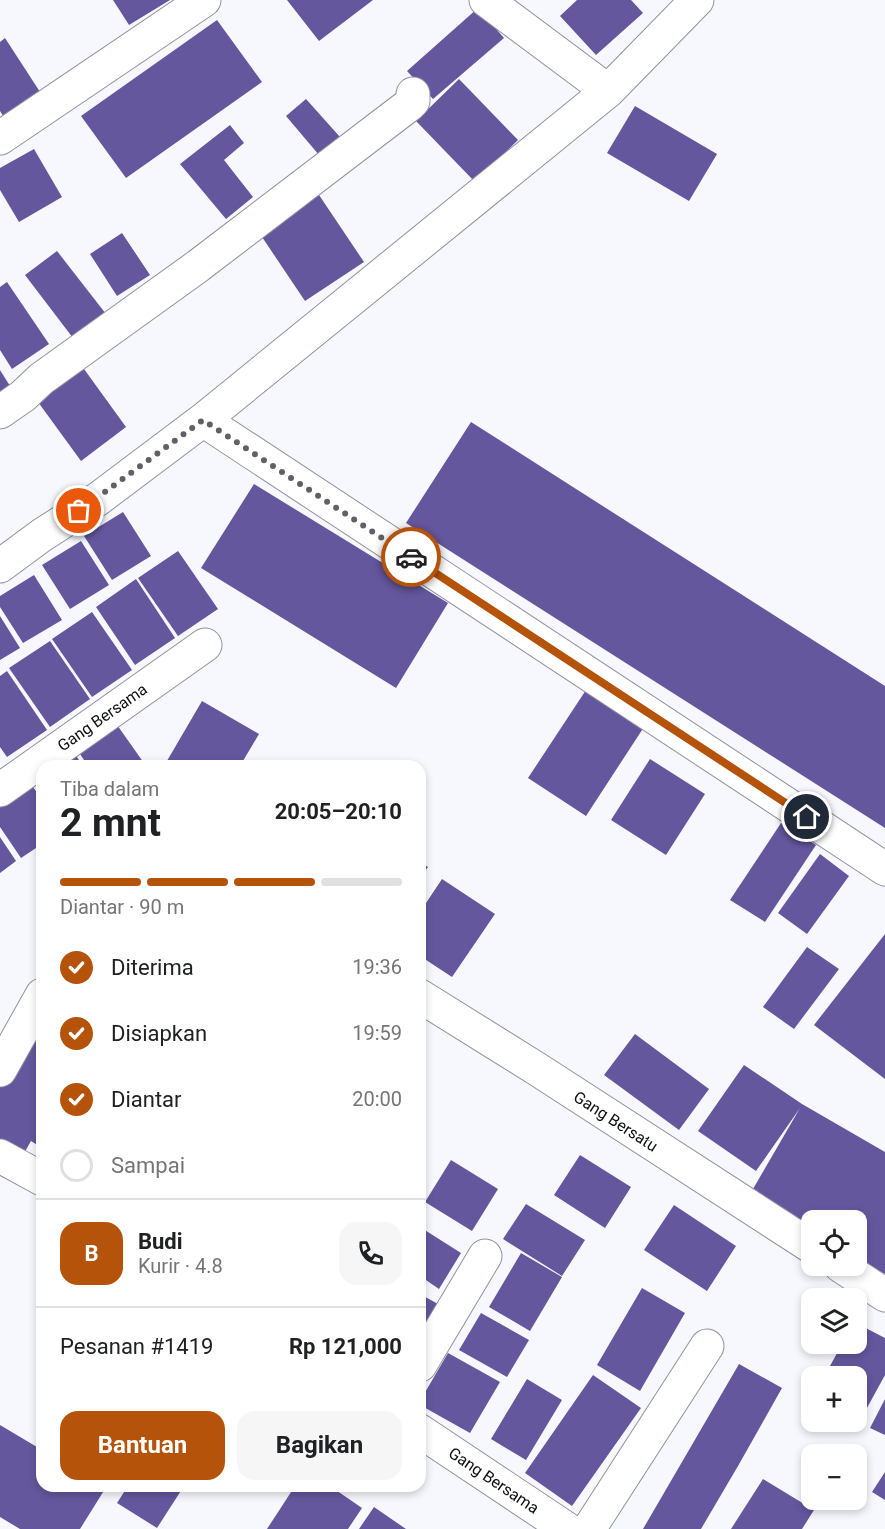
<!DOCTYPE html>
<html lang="id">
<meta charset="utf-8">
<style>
:root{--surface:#fff;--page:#f6f6f6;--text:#202124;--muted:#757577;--line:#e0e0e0;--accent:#b45309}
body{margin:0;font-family:Roboto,sans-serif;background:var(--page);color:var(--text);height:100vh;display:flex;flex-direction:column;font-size:22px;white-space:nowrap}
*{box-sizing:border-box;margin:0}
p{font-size:20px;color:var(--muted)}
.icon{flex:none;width:33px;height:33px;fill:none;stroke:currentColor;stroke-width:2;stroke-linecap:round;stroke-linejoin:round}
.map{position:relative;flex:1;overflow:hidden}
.drawer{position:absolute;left:36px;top:760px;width:390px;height:732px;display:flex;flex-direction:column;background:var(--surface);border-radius:18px;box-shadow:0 3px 9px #0003}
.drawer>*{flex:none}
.buttons{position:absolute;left:801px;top:1210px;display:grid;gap:12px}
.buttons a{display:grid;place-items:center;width:66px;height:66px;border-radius:12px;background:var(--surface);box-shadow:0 3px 9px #0003;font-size:30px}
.pin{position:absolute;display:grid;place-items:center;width:51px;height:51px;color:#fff;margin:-26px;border:3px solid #fff;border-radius:50%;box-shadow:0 2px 6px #0007}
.courier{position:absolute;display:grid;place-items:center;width:60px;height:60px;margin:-30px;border:4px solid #b45309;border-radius:50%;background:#fff;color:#222;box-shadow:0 2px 8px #0007}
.overview em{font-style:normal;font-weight:700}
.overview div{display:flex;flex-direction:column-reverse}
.overview{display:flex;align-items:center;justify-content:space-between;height:102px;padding:0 24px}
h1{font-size:39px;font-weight:700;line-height:45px}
.bar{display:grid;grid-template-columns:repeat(4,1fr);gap:9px 6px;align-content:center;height:72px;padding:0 24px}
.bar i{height:8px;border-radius:4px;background:var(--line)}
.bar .current{background:var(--accent)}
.bar p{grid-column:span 4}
.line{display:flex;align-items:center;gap:15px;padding:0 24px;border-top:2px solid var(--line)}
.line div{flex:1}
.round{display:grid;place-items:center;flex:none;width:63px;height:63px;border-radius:18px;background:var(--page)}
ol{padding:0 24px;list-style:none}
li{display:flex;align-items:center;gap:18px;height:66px}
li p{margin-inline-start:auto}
li .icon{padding:6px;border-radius:50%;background:var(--accent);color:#fff;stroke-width:4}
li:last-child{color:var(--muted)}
li i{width:33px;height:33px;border:3px solid var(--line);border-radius:50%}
.button{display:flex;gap:12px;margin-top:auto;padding:12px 24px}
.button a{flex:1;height:69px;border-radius:18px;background:var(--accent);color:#fff;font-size:24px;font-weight:700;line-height:69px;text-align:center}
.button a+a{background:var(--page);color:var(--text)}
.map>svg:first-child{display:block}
</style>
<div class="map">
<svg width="885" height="1529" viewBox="0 0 885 1529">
<rect width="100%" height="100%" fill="#f6f8fe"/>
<path fill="#64579e" d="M 113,0 L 170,0 L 129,25 Z
M 287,0 L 373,0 L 319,41 Z
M 577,0 L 631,0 L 643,13 L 596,55 L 560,16 Z
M 478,8 L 504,38 L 433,99 L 407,71 Z
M 217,20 L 262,82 L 126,178 L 81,116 Z
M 5,38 L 42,95 L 5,119 L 0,111 L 0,42 Z
M 459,79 L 518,140 L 475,182 L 416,121 Z
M 306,99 L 340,137 L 319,155 L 286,116 Z
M 635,106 L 717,154 L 689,201 L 607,153 Z
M 230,125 L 244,143 L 224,160 L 253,197 L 226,219 L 180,164 Z
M 34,149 L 62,197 L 19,222 L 0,190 L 0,168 Z
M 319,195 L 364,262 L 305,301 L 260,234 Z
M 122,233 L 150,275 L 117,296 L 90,254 Z
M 57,251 L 106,314 L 73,338 L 25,275 Z
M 7,282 L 49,344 L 12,369 L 0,350 L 0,287 Z
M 84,369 L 126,427 L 81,461 L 38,402 Z
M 0,370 L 10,386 L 0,392 Z
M 471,422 L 885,686 L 885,828 L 406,523 Z
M 254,484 L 448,603 L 396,688 L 201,568 Z
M 123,512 L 151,556 L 112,580 L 84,536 Z
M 81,541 L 109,585 L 70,609 L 42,565 Z
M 178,551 L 218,609 L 178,636 L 138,578 Z
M 34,575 L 62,620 L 23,643 L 0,607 L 0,596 Z
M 136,579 L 175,638 L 135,665 L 96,607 Z
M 92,612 L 132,670 L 92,697 L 52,639 Z
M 0,616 L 20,648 L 0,660 Z
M 50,641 L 90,699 L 50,727 L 9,668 Z
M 7,671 L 47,730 L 7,757 L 0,747 L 0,676 Z
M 586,690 L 644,727 L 586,816 L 528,778 Z
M 202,701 L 259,734 L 240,766 L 164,766 Z
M 115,722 L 146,766 L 88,766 L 76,748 Z
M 73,751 L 83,766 L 49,766 Z
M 650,759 L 705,794 L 666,855 L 611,820 Z
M 29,781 L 42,800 L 42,844 L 21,858 L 0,827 L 0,801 Z
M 781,823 L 816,845 L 765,922 L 730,900 Z
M 0,837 L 16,861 L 0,873 Z
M 820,854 L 849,876 L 807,934 L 778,913 Z
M 420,862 L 428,867 L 420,878 Z
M 442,879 L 495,914 L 452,977 L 420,956 L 420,912 Z
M 885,934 L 885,1079 L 814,1025 Z
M 807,947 L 839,969 L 794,1029 L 763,1007 Z
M 42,1013 L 42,1148 L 31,1141 L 23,1155 L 0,1142 L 0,1082 Z
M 635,1034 L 709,1089 L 679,1130 L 604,1075 Z
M 744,1065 L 802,1104 L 885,1152 L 885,1274 L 856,1258 L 856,1221 L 812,1221 L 812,1232 L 749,1196 L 800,1108 L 756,1171 L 698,1131 Z
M 580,1155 L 631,1187 L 605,1228 L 554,1195 Z
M 451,1160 L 498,1189 L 472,1231 L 425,1202 Z
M 526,1204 L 585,1240 L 562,1276 L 503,1239 Z
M 674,1205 L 736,1246 L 707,1291 L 644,1250 Z
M 420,1227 L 461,1253 L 439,1289 L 420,1276 Z
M 521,1253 L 562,1277 L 530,1331 L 489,1307 Z
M 642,1288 L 685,1313 L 640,1391 L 597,1365 Z
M 420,1294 L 438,1304 L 420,1335 Z
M 481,1313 L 529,1340 L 507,1377 L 459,1350 Z
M 856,1323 L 885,1338 L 885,1375 L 856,1428 L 844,1422 L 856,1422 L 856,1377 L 824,1377 L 842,1344 L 856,1344 Z
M 448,1353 L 500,1382 L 470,1433 L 420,1405 L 420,1401 Z
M 739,1364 L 782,1388 L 738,1466 L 701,1529 L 643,1529 Z
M 593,1375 L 641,1408 L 572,1506 L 525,1473 Z
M 527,1379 L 562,1400 L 526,1460 L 491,1439 Z
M 885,1399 L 885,1435 L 870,1428 Z
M 0,1425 L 42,1450 L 42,1486 L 102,1486 L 105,1489 L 80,1529 L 20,1529 L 0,1517 Z
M 885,1472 L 885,1500 L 872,1492 Z
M 763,1479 L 814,1510 L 802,1529 L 731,1529 Z
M 128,1486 L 184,1486 L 157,1528 L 117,1503 Z
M 295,1486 L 330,1486 L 362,1508 L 348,1529 L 267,1529 Z
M 374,1507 L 406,1529 L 359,1529 Z"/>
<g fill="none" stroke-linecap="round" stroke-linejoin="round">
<defs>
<path id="street" d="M 486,0 L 608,91
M 0,138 L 204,0
M 0,412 L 23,396 L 41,379 L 198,266 L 409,105 L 413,101 L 413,94
M 203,420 L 885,869
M 0,566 L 42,535 L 98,499 L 203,420 L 608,91 L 697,0
M 0,790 L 205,645
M 420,996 L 537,1069 L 812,1247
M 0,1070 L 42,995
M 0,1156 L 42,1179
M 841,1266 L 885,1295
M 420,1365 L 485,1256
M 420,1431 L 567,1529
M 589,1529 L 707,1346"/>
</defs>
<use href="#street" stroke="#8d939f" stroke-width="35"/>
<use href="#street" stroke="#fff" stroke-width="33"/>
</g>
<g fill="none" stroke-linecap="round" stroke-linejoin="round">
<path stroke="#5f6166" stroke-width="6" stroke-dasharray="0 10.8" d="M 79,511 L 203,420 L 411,557"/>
<path stroke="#b45309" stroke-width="8" d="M 411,557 L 807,817"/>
</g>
<g text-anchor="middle" stroke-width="6" stroke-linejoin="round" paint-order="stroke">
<g font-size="16" fill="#0d0f14" stroke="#fff">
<text transform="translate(102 717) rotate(-35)" y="6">Gang Bersama</text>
<text transform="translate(616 1121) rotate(33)" y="6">Gang Bersatu</text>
<text transform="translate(494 1480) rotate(34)" y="6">Gang Bersama</text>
</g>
</g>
</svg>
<div class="buttons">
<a><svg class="icon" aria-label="locate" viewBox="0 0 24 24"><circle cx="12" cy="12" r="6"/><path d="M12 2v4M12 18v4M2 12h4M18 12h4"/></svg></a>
<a><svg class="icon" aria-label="layers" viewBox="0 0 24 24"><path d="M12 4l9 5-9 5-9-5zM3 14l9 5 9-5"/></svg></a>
<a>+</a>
<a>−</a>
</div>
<div class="pin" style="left:79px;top:511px;background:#ea580c"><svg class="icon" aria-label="bag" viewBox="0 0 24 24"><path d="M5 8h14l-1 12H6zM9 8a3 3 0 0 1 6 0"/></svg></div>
<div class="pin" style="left:807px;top:817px;background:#1f2937"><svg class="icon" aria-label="home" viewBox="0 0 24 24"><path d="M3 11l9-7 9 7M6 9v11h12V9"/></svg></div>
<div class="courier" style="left:411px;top:557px"><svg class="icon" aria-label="car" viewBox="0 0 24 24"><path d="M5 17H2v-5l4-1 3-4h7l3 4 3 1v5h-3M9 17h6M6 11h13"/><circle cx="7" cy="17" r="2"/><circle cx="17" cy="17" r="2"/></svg></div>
<section class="drawer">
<div class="overview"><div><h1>2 mnt</h1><p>Tiba dalam</p></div><em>20:05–20:10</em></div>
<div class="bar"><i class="current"></i><i class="current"></i><i class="current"></i><i></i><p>Diantar · 90 m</p></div>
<ol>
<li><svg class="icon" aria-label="check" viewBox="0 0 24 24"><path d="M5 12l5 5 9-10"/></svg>Diterima<p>19:36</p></li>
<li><svg class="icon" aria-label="check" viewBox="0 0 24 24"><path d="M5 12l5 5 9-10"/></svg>Disiapkan<p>19:59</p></li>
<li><svg class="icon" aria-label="check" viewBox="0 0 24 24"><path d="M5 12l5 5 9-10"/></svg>Diantar<p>20:00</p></li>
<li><i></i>Sampai</li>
</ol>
<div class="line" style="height:108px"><b class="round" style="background:var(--accent);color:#fff">B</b><div><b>Budi</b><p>Kurir · 4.8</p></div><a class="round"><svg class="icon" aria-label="phone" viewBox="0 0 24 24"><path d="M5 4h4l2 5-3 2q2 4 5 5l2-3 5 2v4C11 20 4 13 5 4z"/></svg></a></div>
<div class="line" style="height:78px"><div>Pesanan #1419</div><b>Rp 121,000</b></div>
<div class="button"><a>Bantuan</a><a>Bagikan</a></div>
</section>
</div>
